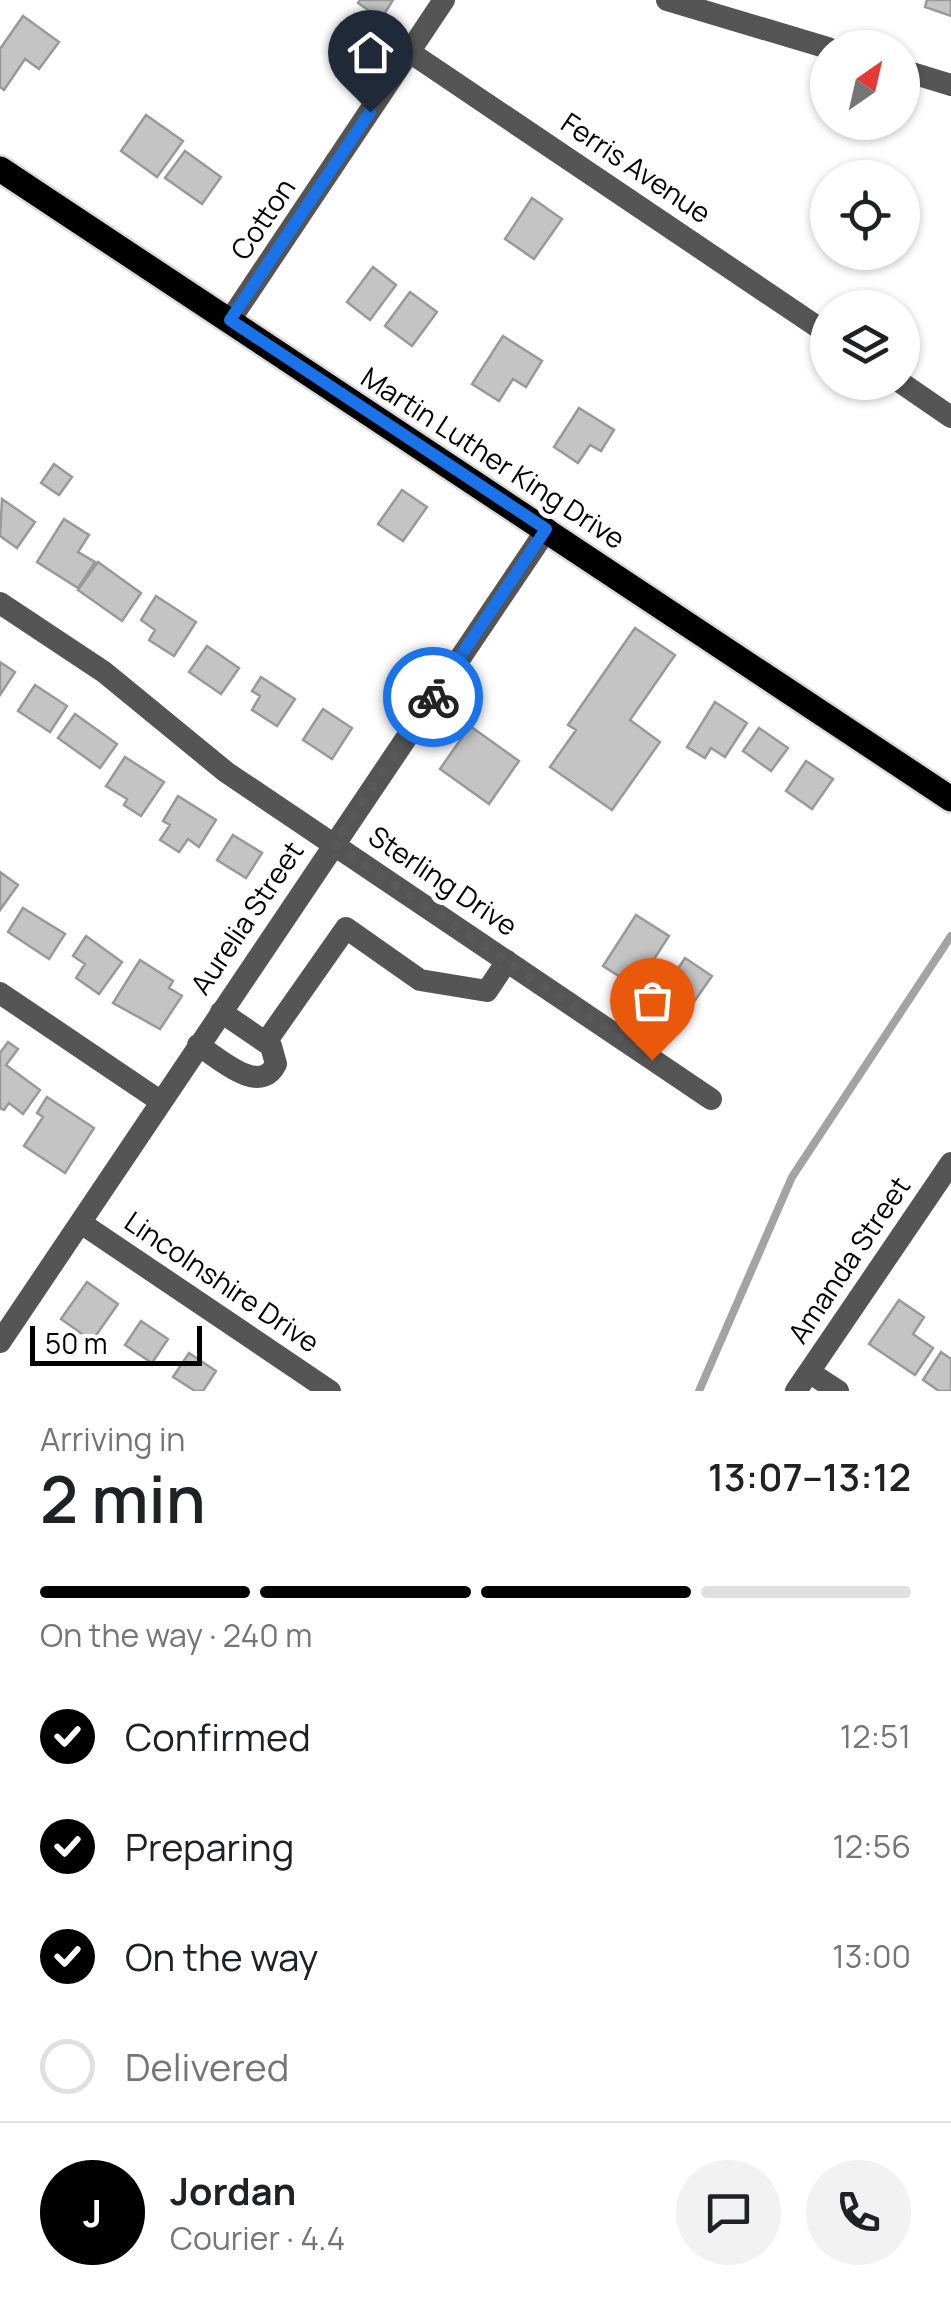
<!DOCTYPE html>
<meta charset="utf-8">
<style>
:root{--surface:#fff;--page:#f2f2f2;--text:#202124;--muted:#757577;--line:#e0e0e0;--accent:#000}
body{margin:0;font-family:Manrope,sans-serif;background:var(--page);color:var(--text);height:100vh;display:flex;flex-direction:column;font-size:38px;white-space:nowrap}
*{box-sizing:border-box;margin:0}
p{font-size:32px;color:var(--muted)}
.icon{flex:none;width:55px;height:55px;fill:none;stroke:currentColor;stroke-width:2;stroke-linecap:round;stroke-linejoin:round}
.map{position:relative;height:1391px;overflow:hidden}
.side{display:flex;flex-direction:column;background:var(--surface);flex:1}
.side>*{flex:none}
.needle{width:65px;rotate:34deg}
.fabs{position:absolute;left:810px;top:30px;display:grid;gap:20px}
.fabs a{display:grid;place-items:center;width:110px;height:110px;border-radius:50%;background:var(--surface);box-shadow:0 2px 8px #0004;font-size:50px}
.scale{position:absolute;left:30px;bottom:25px;width:172px;box-sizing:border-box;padding-left:10px;border:5px solid #000;border-top:0;font-size:28px;line-height:35px;white-space:nowrap;color:#000;-webkit-text-stroke:8px #fff;paint-order:stroke}
.pin{position:absolute;display:grid;place-items:center;width:85px;height:85px;color:#fff;margin:-102px -42px;border-radius:50% 50% 50% 0;rotate:-45deg;box-shadow:0 0 10px #0007}
.pin .icon{rotate:45deg}
.courier{position:absolute;display:grid;place-items:center;width:100px;height:100px;margin:-50px;border:8px solid #1a73e8;border-radius:50%;background:#fff;color:#222;box-shadow:0 2px 12px #0007}
.overview em{font-style:normal;font-weight:600}
.overview div{display:flex;flex-direction:column-reverse}
.overview{display:flex;align-items:center;justify-content:space-between;height:170px;padding:0 40px}
h1{font-size:65px;font-weight:600;line-height:75px}
.bar{display:grid;grid-template-columns:repeat(4,1fr);gap:15px 10px;align-content:center;height:120px;padding:0 40px}
.bar i{height:12px;border-radius:8px;background:var(--line)}
.bar .active{background:var(--accent)}
.bar p{grid-column:span 4}
.line{display:flex;align-items:center;gap:25px;padding:0 40px;border-top:2px solid var(--line)}
.line div{flex:1}
.round{display:grid;place-items:center;flex:none;width:105px;height:105px;border-radius:52px;background:var(--page)}
ol{padding:0 40px;list-style:none}
li{display:flex;align-items:center;gap:30px;height:110px}
li p{margin-inline-start:auto}
li .icon{padding:10px;border-radius:50%;background:var(--accent);color:#fff;stroke-width:4}
li:last-child{color:var(--muted)}
li i{width:55px;height:55px;border:5px solid var(--line);border-radius:50%}
.map>svg:first-child{display:block}
</style>
<div class="map">
<svg width="951" height="1391" viewBox="0 0 951 1391">
<rect width="100%" height="100%" fill="#fff"/>
<g fill="none" stroke-linecap="round" stroke-linejoin="round">
<path stroke="#a3a3a3" stroke-width="8" d="M 699,1391 L 792,1177 L 951,936"/>
</g>
<path fill="#c4c4c4" stroke="#999" stroke-width="2.5" d="M 360,0 L 393,0 L 381,19 L 358,3 Z
M 927,0 L 951,0 L 951,16 L 925,7 Z
M 23,16 L 59,42 L 39,69 L 25,59 L 4,90 L 0,87 L 0,49 Z
M 146,115 L 183,141 L 157,177 L 121,151 Z
M 185,151 L 221,177 L 202,204 L 165,178 Z
M 532,198 L 562,219 L 534,259 L 505,239 Z
M 373,267 L 396,285 L 370,320 L 347,302 Z
M 410,292 L 437,312 L 412,346 L 385,326 Z
M 503,336 L 542,361 L 526,387 L 513,379 L 499,401 L 472,384 Z
M 579,408 L 614,430 L 601,451 L 590,445 L 578,463 L 554,447 Z
M 54,464 L 72,477 L 59,495 L 41,483 Z
M 402,490 L 427,507 L 403,541 L 378,524 Z
M 2,499 L 35,522 L 17,548 L 0,536 Z
M 64,519 L 89,535 L 78,552 L 95,562 L 78,588 L 37,562 Z
M 98,562 L 141,593 L 122,621 L 78,590 Z
M 156,596 L 196,622 L 174,656 L 149,640 L 155,630 L 141,620 Z
M 635,628 L 675,655 L 630,720 L 660,742 L 612,810 L 550,767 L 576,730 L 568,725 Z
M 207,646 L 239,668 L 221,694 L 189,672 Z
M 0,662 L 15,672 L 0,695 Z
M 261,677 L 295,699 L 277,726 L 252,710 L 260,696 L 252,691 Z
M 35,685 L 67,706 L 50,732 L 18,711 Z
M 715,702 L 747,723 L 725,757 L 711,748 L 705,758 L 687,747 Z
M 323,709 L 352,728 L 332,759 L 303,740 Z
M 75,714 L 117,744 L 100,768 L 58,738 Z
M 470,726 L 519,761 L 489,804 L 440,769 Z
M 759,728 L 788,748 L 771,771 L 743,751 Z
M 125,757 L 164,782 L 141,816 L 124,805 L 127,799 L 106,786 Z
M 806,761 L 833,779 L 812,809 L 786,791 Z
M 178,796 L 216,820 L 199,847 L 188,839 L 179,852 L 160,840 L 170,825 L 163,821 Z
M 233,835 L 262,853 L 246,878 L 217,860 Z
M 0,872 L 18,885 L 0,910 Z
M 23,908 L 65,934 L 49,959 L 8,932 Z
M 636,915 L 669,936 L 636,987 L 603,966 Z
M 86,936 L 122,962 L 99,994 L 76,978 L 85,964 L 73,956 Z
M 685,958 L 712,976 L 682,1019 L 656,1002 Z
M 140,960 L 173,981 L 169,988 L 182,996 L 160,1029 L 113,1003 Z
M 8,1042 L 18,1049 L 6,1065 L 40,1090 L 23,1114 L 9,1103 L 4,1110 L 0,1108 L 0,1053 Z
M 47,1097 L 94,1128 L 65,1173 L 24,1146 L 43,1117 L 37,1113 Z
M 87,1282 L 118,1304 L 92,1341 L 61,1319 Z
M 899,1300 L 924,1317 L 913,1334 L 933,1348 L 915,1375 L 869,1344 Z
M 141,1321 L 168,1339 L 152,1363 L 125,1345 Z
M 941,1352 L 951,1359 L 951,1391 L 939,1391 L 923,1380 Z
M 189,1353 L 216,1371 L 203,1391 L 195,1391 L 173,1377 Z"/>
<g fill="none" stroke-linecap="round" stroke-linejoin="round">
<defs>
<path id="major" d="M 0,169 L 951,799"/>
</defs>
<use href="#major" stroke="#dbdbdb" stroke-width="30"/>
<path stroke="#555" stroke-width="22" d="M 667,0 L 828,48
M 411,53 L 828,334
M 902,70 L 951,85
M 230,320 L 444,0
M 900,382 L 951,417
M 0,603 L 104,672 L 226,772 L 711,1099
M 0,993 L 160,1101
M 266,1042 L 346,928 L 420,980 L 487,991 L 507,961
M 198,1045 C 219,1058 260,1097 276,1064 L 271,1046 L 221,1012
M 81,1223 L 330,1391
M 0,1342 L 547,529
M 809,1372 L 838,1391
M 796,1391 L 951,1163"/>
<use href="#major" stroke="#000" stroke-width="25"/>
</g>
<g fill="none" stroke-linecap="round" stroke-linejoin="round">
<path stroke="#595959" stroke-width="10" stroke-dasharray="0 18" d="M 433,697 L 334,844 L 652,1060"/>
<path stroke="#1a73e8" stroke-width="12" d="M 370,112 L 230,320 L 546,529 L 433,697"/>
</g>
<g text-anchor="middle" stroke-width="10" stroke-linejoin="round" paint-order="stroke">
<g font-size="28" fill="#000" stroke="#fff">
<text transform="translate(636 168) rotate(34)" y="10">Ferris Avenue</text>
<text transform="translate(263 219) rotate(-56)" y="10">Cotton</text>
<text transform="translate(493 458) rotate(33)" y="10">Martin Luther King Drive</text>
<text transform="translate(443 881) rotate(34)" y="10">Sterling Drive</text>
<text transform="translate(247 918) rotate(-56)" y="10">Aurelia Street</text>
<text transform="translate(849 1260) rotate(-56)" y="10">Amanda Street</text>
<text transform="translate(222 1282) rotate(34)" y="10">Lincolnshire Drive</text>
</g>
</g>
</svg>
<div class="fabs">
<a><svg class="needle" viewBox="-14 -14 28 28"><path d="M0-13l5 13h-10z" fill="#e53935"/><path d="M0 13l5-13h-10z" fill="#757577"/></svg></a>
<a><svg class="icon" aria-label="locate" viewBox="0 0 24 24"><circle cx="12" cy="12" r="6"/><path d="M12 2v4M12 18v4M2 12h4M18 12h4"/></svg></a>
<a><svg class="icon" aria-label="layers" viewBox="0 0 24 24"><path d="M12 4l9 5-9 5-9-5zM3 14l9 5 9-5"/></svg></a>
</div>
<div class="scale">50 m</div>
<div class="pin" style="left:652px;top:1060px;background:#ea580c"><svg class="icon" aria-label="bag" viewBox="0 0 24 24"><path d="M5 8h14l-1 12H6zM9 8a3 3 0 0 1 6 0"/></svg></div>
<div class="pin" style="left:370px;top:112px;background:#1f2937"><svg class="icon" aria-label="home" viewBox="0 0 24 24"><path d="M3 11l9-7 9 7M6 9v11h12V9"/></svg></div>
<div class="courier" style="left:433px;top:697px"><svg class="icon" aria-label="bike" viewBox="0 0 24 24"><circle cx="6" cy="16" r="4"/><circle cx="18" cy="16" r="4"/><path d="M6 16l4-8h5l3 8M10 8l3 8H6M13 5h3"/></svg></div>
</div>
<section class="side">
<div class="overview"><div><h1>2 min</h1><p>Arriving in</p></div><em>13:07–13:12</em></div>
<div class="bar"><i class="active"></i><i class="active"></i><i class="active"></i><i></i><p>On the way · 240 m</p></div>
<ol>
<li><svg class="icon" aria-label="check" viewBox="0 0 24 24"><path d="M5 12l5 5 9-10"/></svg>Confirmed<p>12:51</p></li>
<li><svg class="icon" aria-label="check" viewBox="0 0 24 24"><path d="M5 12l5 5 9-10"/></svg>Preparing<p>12:56</p></li>
<li><svg class="icon" aria-label="check" viewBox="0 0 24 24"><path d="M5 12l5 5 9-10"/></svg>On the way<p>13:00</p></li>
<li><i></i>Delivered</li>
</ol>
<div class="line" style="height:180px"><b class="round" style="background:var(--accent);color:#fff">J</b><div><b>Jordan</b><p>Courier · 4.4</p></div><a class="round"><svg class="icon" aria-label="chat" viewBox="0 0 24 24"><path d="M4 5h16v11H9l-5 4z"/></svg></a><a class="round"><svg class="icon" aria-label="phone" viewBox="0 0 24 24"><path d="M5 4h4l2 5-3 2q2 4 5 5l2-3 5 2v4C11 20 4 13 5 4z"/></svg></a></div>
</section>
